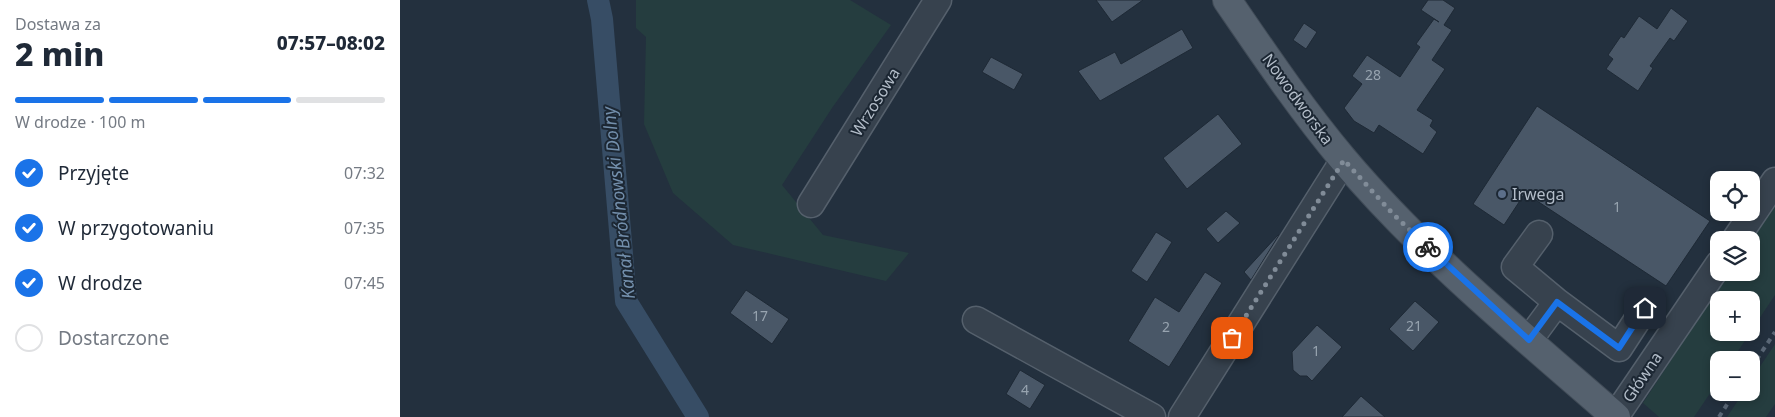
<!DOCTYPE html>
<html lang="pl">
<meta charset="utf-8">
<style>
:root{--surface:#fff;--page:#f2f2f3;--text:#1f2937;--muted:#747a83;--line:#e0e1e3;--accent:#1a73e8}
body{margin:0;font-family:"Noto Sans",sans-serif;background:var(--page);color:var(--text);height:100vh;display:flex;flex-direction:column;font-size:19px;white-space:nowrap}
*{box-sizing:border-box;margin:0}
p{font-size:16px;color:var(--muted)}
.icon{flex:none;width:28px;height:28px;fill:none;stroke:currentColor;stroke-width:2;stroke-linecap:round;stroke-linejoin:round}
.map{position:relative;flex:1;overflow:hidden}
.side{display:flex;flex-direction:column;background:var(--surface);width:400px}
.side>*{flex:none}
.fabs{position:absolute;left:1310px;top:171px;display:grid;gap:10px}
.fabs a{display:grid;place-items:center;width:50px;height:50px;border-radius:10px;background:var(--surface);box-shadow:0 2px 8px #0003;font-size:25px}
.pin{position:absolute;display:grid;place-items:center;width:42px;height:42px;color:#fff;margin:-21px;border-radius:10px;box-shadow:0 2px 8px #0006}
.courier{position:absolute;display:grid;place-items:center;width:50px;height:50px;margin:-25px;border:4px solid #1a73e8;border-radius:50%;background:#fff;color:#222;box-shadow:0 1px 6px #0007}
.summary em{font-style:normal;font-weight:800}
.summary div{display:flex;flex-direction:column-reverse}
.summary{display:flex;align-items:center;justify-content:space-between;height:85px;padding:0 15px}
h1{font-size:32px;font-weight:800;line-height:38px}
.bar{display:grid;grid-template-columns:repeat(4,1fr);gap:8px 5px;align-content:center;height:60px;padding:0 15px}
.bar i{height:6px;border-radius:4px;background:var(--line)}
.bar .on{background:var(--accent)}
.bar p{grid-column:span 4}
ol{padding:0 15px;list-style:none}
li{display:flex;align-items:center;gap:15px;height:55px}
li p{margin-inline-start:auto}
li .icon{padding:5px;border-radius:50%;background:var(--accent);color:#fff;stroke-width:4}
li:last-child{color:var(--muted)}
li i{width:28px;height:28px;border:2px solid var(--line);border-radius:50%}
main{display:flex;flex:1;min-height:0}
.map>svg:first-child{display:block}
</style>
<main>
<section class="side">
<div class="summary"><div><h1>2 min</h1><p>Dostawa za</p></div><em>07:57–08:02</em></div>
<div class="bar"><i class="on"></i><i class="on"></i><i class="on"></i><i></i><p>W drodze · 100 m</p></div>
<ol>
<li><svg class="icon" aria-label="check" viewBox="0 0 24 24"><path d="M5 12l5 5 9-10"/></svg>Przyjęte<p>07:32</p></li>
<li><svg class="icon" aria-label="check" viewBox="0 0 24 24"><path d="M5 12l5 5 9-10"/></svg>W przygotowaniu<p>07:35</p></li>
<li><svg class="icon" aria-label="check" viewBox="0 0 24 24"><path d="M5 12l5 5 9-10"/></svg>W drodze<p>07:45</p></li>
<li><i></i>Dostarczone</li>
</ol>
</section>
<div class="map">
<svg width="1375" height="417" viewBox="0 0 1375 417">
<rect width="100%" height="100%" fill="#23303e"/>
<path fill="#253d3f" d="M 236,0 L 450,0 L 491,25 L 432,108 L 382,185 L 423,235 L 509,253 L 486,281 L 333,245 L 273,193 L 244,124 L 246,37 L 236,28 Z
M 1375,203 L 1375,295 L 1351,331 L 1351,300 L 1319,300 L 1319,332 L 1350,333 L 1332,360 L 1319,360 L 1319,380 L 1294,417 L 1259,417 L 1243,403 L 1328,273 L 1351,272 L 1350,240 Z
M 1375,344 L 1375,404 L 1366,417 L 1327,417 L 1343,393 L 1351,392 L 1351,380 Z"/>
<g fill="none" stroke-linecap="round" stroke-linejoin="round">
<path stroke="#374d65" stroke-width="22" d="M 198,0 L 202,19 L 226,301 L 298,417"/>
</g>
<path fill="#495767" stroke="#1e2935" d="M 696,0 L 743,0 L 712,22 Z
M 1028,0 L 1043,0 L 1055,8 L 1044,25 L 1052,30 L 1032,60 L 1045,69 L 1017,110 L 1033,120 L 1030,126 L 1037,132 L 1023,154 L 979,125 L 974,133 L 954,121 L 944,108 L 962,84 L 952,76 L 967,55 L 1000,77 L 1020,47 L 1016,44 L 1034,19 L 1039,22 L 1021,10 Z
M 1271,8 L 1288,21 L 1274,41 L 1270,38 L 1250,66 L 1253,68 L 1238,91 L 1206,69 L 1213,59 L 1208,55 L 1221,36 L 1224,38 L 1239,16 L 1257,29 Z
M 904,23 L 917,32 L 906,49 L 893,40 Z
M 782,29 L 793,48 L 700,101 L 678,71 L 715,52 L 721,64 Z
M 591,57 L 623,74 L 614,90 L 582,72 Z
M 1137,106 L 1310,221 L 1266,286 L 1125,193 L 1104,225 L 1073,204 Z
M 818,114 L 842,144 L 787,189 L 763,158 Z
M 826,211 L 840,223 L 818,243 L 806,229 Z
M 756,232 L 772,242 L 747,282 L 731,271 Z
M 878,235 L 879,235 L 851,280 L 844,272 Z
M 805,272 L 822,283 L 769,367 L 728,341 L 755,297 L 779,312 Z
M 346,290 L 389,319 L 372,344 L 330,313 Z
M 1015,301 L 1039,322 L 1013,351 L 989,329 Z
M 917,325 L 942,347 L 912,381 L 907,376 L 900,376 L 893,370 L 892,352 Z
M 620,370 L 645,385 L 630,409 L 606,394 Z
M 961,396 L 985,417 L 942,417 Z"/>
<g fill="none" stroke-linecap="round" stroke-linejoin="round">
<defs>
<path id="minor" d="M 411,204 L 538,0
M 1335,240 L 1375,181
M 1157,302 L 1219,348 L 1245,308
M 576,320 L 752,417
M 1129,340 L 1157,302 L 1115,267 L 1139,234
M 782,417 L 944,160
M 1215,417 L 1319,264"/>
<path id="major" d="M 827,0 C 864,54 901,109 943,159 C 1023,254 1123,336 1216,417"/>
</defs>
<use href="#minor" stroke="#55606c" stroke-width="29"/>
<use href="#major" stroke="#404b57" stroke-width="30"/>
<use href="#minor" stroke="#37424e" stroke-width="26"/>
<use href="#major" stroke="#55616e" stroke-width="28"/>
<path stroke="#596675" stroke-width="4" stroke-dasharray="5 5" stroke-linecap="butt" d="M 1351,368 L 1375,332
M 1319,417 L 1335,392"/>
</g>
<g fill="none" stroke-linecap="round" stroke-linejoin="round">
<path stroke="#818c98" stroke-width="5" stroke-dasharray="0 9" d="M 832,338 L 944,160 L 993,214 L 1028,247"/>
<path stroke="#1a73e8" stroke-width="6" d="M 1028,247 L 1129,340 L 1157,302 L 1219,348 L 1245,308"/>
</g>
<circle fill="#5c6f8a" stroke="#1c2733" stroke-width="2" cx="1102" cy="194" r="5"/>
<g text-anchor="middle" stroke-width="4" stroke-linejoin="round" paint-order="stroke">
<g font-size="14" fill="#98a4b0">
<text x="973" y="80">28</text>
<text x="1217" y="212">1</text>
<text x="360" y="321">17</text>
<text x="1014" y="331">21</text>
<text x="766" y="332">2</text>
<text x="916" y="356">1</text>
<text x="625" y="395">4</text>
</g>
<g font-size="16" fill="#b3bdc9" stroke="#1c2733">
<text transform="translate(898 99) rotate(54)" y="6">Nowodworska</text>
<text transform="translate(475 102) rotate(-58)" y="6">Wrzosowa</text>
<text transform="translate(1242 377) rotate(-56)" y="6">Główna</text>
</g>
<g font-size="16" fill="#b3bdc9" stroke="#1c2733" text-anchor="start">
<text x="1112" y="200">Irwega</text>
</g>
<g font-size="18" font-style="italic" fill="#738fac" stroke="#1c2733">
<text transform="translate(219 203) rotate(-96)" y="6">Kanał Bródnowski Dolny</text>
</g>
</g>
</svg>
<div class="fabs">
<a><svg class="icon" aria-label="locate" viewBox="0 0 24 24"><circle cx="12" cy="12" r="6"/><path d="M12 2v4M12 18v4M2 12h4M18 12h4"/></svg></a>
<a><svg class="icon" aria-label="layers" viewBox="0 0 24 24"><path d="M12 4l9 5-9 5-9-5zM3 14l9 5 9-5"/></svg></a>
<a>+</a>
<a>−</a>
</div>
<div class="pin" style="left:832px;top:338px;background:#ea580c"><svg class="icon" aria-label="bag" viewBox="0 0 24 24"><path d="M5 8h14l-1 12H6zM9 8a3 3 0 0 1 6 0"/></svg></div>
<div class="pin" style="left:1245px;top:308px;background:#1f2937"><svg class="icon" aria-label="home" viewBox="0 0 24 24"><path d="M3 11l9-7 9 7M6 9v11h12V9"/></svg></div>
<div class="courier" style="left:1028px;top:247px"><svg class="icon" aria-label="bike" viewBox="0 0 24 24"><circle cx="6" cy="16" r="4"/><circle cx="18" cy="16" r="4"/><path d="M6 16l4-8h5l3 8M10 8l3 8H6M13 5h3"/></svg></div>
</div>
</main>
